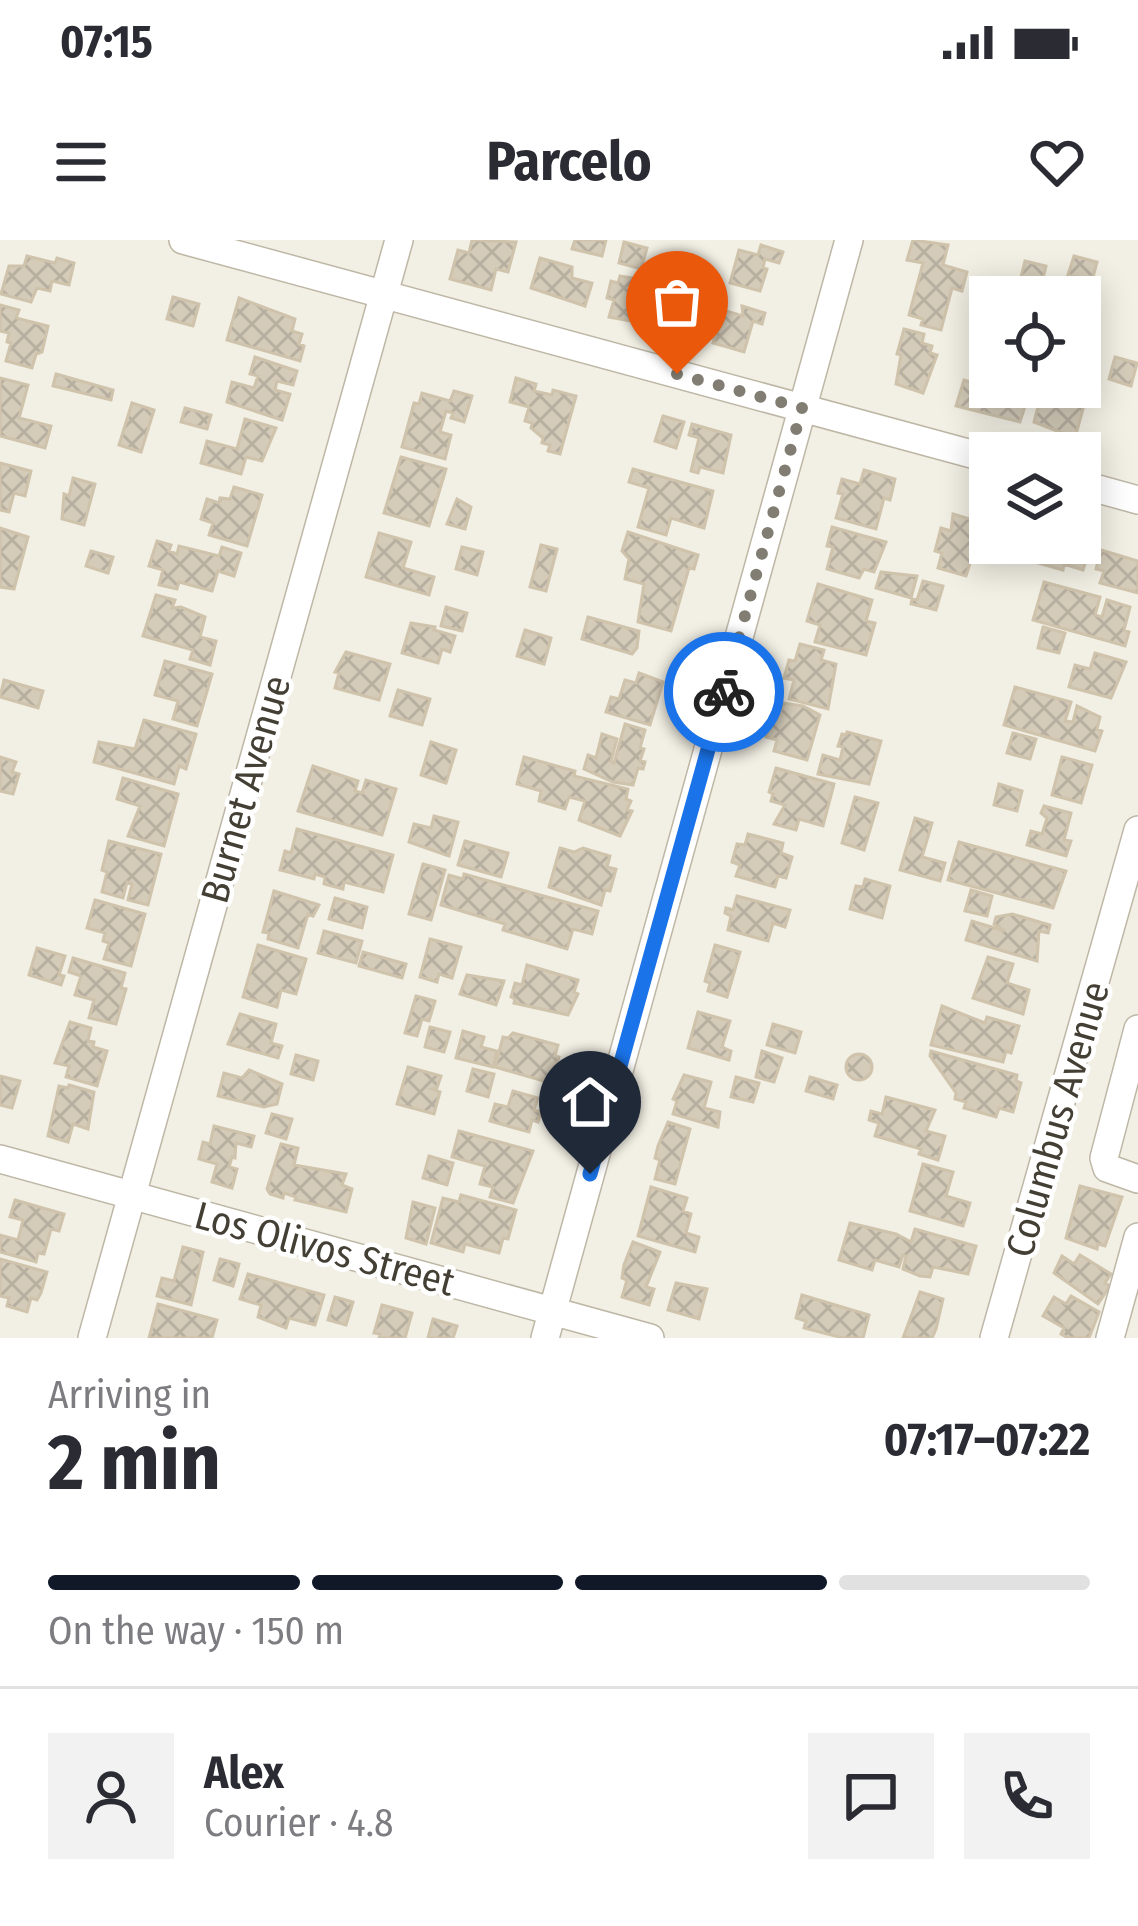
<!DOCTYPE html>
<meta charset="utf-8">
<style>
:root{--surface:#fff;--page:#f2f2f3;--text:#2b2b33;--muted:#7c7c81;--line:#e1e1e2;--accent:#111827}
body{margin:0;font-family:"Fira Sans Condensed",sans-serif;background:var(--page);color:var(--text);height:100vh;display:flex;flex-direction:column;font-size:45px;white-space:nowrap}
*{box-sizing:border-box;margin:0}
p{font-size:39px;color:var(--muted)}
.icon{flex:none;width:66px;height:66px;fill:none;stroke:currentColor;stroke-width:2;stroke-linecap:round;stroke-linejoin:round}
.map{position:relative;height:1098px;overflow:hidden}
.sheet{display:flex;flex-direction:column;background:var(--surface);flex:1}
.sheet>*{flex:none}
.tools{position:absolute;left:969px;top:36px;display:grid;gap:24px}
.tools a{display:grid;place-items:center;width:132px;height:132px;border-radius:0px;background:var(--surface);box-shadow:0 6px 30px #0003;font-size:60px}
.pin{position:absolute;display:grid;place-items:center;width:102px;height:102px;color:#fff;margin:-123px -51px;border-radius:50% 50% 50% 0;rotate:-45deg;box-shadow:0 0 12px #0007}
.pin .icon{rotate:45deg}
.courier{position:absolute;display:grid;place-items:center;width:120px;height:120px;margin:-60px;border:9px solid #1a73e8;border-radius:50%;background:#fff;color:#222;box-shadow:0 3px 15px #0007}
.overview em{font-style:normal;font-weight:700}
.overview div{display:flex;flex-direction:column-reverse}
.overview{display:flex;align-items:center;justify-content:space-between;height:204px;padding:0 48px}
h1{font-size:78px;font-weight:700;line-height:90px}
.bar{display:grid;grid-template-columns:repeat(4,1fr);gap:18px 12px;align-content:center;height:144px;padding:0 48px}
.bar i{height:15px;border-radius:9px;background:var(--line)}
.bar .selected{background:var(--accent)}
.bar p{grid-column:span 4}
.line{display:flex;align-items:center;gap:30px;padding:0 48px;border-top:3px solid var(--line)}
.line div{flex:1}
.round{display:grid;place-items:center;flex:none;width:126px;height:126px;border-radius:0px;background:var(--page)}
.status{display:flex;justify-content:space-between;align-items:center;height:84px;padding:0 60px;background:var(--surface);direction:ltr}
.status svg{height:33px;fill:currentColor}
header{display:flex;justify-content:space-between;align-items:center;height:156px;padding:0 48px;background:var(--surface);font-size:54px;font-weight:700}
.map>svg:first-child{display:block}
</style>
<div class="status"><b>07:15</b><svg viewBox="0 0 49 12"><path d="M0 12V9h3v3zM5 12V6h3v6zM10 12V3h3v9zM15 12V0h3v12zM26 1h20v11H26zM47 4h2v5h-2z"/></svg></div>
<header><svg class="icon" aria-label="menu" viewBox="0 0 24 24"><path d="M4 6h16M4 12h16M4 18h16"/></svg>Parcelo<svg class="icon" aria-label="heart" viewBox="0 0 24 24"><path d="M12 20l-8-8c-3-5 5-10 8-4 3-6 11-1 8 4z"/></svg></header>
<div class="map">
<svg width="1138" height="1098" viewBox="0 0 1138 1098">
<defs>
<pattern id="building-cross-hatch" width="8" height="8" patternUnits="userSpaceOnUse" patternTransform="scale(3)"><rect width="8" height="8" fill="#d4cbb9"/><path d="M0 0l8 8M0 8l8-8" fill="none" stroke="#b7afa0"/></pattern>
</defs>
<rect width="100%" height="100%" fill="#f2efe4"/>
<path fill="url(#building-cross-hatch)" stroke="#cfc3ac" stroke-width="3" d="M 472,0 L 516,2 L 508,32 L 496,29 L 491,50 L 450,39 L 458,10 L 469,13 Z
M 575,0 L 606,0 L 602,16 L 572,9 Z
M 913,0 L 948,5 L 943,25 L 967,32 L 962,51 L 952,48 L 941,90 L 921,85 L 923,79 L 909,75 L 923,23 L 907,20 Z
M 624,2 L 647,8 L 641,29 L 619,23 Z
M 761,5 L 783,12 L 779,23 L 765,19 L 763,28 L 767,29 L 760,51 L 730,43 L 739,10 L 758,15 Z
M 27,16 L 55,23 L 57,18 L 74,23 L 69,45 L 52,41 L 50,51 L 37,48 L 31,62 L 1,54 L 9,26 L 24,26 Z
M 1074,16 L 1097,22 L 1092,41 L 1068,35 Z
M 540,18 L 572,27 L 572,38 L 592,43 L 585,66 L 531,48 Z
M 1025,21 L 1046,26 L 1040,51 L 1019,45 Z
M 620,36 L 675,45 L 664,87 L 609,77 L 614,60 L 607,58 L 611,41 L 618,43 Z
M 173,57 L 199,64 L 193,86 L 167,79 Z
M 239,58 L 295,79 L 292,91 L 302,94 L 299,104 L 304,106 L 300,121 L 227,100 Z
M 0,65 L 19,70 L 16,78 L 48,86 L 42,112 L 36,114 L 32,128 L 6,121 L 11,103 L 7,102 L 9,93 L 0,91 Z
M 742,66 L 765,73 L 762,84 L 753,81 L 744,112 L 713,103 L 723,70 L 743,76 Z
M 904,89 L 924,94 L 922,103 L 932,106 L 930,113 L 937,115 L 923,153 L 896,144 L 901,115 L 897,114 Z
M 255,117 L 297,131 L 293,145 L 277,141 L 275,150 L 290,154 L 282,180 L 227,162 L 232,142 L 254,148 L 258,136 L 250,134 Z
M 1115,117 L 1137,123 L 1131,146 L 1109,139 Z
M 984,120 L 990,122 L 990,147 L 1008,153 L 1010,147 L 1031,147 L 1020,182 L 956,166 L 964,140 L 974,143 Z
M 56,134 L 113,150 L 111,160 L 53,146 Z
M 0,138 L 28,145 L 19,178 L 51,186 L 45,208 L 0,196 Z
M 516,138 L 536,144 L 534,151 L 552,155 L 553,150 L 576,156 L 560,214 L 548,211 L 550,205 L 542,203 L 543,198 L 531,188 L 532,183 L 525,181 L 529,167 L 510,162 Z
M 454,151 L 472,156 L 464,182 L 451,178 L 453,173 L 446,171 L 440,192 L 451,195 L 445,219 L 402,207 L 414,163 L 419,164 L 422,153 L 450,161 Z
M 1063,151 L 1086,158 L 1075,198 L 1034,182 L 1042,152 L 1061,156 Z
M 132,163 L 154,170 L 141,212 L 119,205 Z
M 185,168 L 211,175 L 207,189 L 181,182 Z
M 663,176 L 684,182 L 676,208 L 655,201 Z
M 245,179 L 276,188 L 262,221 L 246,217 L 241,234 L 201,223 L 207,201 L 237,209 Z
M 692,184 L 731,195 L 723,233 L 700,227 L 698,233 L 691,231 L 699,198 L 689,195 Z
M 401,217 L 446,229 L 429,286 L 384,273 Z
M 0,223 L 31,231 L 25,256 L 14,253 L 9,272 L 0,270 Z
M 633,229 L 713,251 L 704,288 L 671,278 L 666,295 L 638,287 L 649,248 L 629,242 Z
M 864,230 L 895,239 L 890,260 L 884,258 L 876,289 L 836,278 L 843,254 L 838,253 L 842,239 L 860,244 Z
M 73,238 L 95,244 L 84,285 L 62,279 L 64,254 L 69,256 Z
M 234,247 L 262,255 L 247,306 L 209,295 L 213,283 L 201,279 L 207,259 L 219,263 L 220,258 L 230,259 Z
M 457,259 L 471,267 L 465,289 L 447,284 Z
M 953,274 L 983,283 L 966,336 L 938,328 L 942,313 L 935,311 L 941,288 L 951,291 Z
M 832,287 L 886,302 L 874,332 L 864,329 L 859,338 L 827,329 L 833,307 L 827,306 Z
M 0,288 L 28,297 L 14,349 L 0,347 Z
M 628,292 L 698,315 L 694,329 L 689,328 L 671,391 L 638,382 L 644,344 L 625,339 L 629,319 L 622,311 Z
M 379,293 L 411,302 L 403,328 L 434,337 L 429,355 L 366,337 Z
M 157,301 L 171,305 L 169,311 L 177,314 L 179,306 L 219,316 L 222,307 L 241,313 L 234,336 L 218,331 L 212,351 L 179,342 L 177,349 L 159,345 L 163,330 L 149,326 Z
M 1009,303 L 1076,303 L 1090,307 L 1083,330 L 1064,324 L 1063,330 L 1006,314 Z
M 541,305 L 557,309 L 546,351 L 530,347 Z
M 462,307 L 483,312 L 477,335 L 456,329 Z
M 1101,310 L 1138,321 L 1138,353 L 1100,343 L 1104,331 L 1096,329 Z
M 91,311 L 113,317 L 108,333 L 86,326 Z
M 881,332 L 917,336 L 911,358 L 876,348 Z
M 923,341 L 943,346 L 936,370 L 911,364 L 912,359 L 917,360 Z
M 1044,342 L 1100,357 L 1095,375 L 1102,377 L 1107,360 L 1130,367 L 1124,390 L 1129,392 L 1125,406 L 1033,380 Z
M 818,344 L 872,360 L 866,381 L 875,383 L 866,415 L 815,402 L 820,385 L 807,381 Z
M 156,355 L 175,360 L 172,368 L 181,367 L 205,377 L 200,397 L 216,401 L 210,425 L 190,419 L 193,410 L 143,396 Z
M 446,367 L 467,373 L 462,391 L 441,386 Z
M 588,377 L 639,391 L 637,408 L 632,414 L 582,399 Z
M 411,383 L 435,387 L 434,390 L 455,396 L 450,412 L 442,409 L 438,423 L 402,413 Z
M 1043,387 L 1065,393 L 1059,413 L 1038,408 Z
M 525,390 L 551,398 L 544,424 L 517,416 Z
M 800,404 L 824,410 L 821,420 L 836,424 L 828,469 L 789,459 L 794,440 L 784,438 L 789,420 L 795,421 Z
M 346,412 L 390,424 L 379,460 L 335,448 L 339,433 L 335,432 Z
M 1095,413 L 1126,422 L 1111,458 L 1069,447 L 1075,425 L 1090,429 Z
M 165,421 L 212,434 L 197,486 L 173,479 L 178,461 L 155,455 Z
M 639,433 L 663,442 L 650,485 L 606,472 L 611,457 L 619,459 L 625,440 L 636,443 Z
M 4,440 L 43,451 L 38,468 L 0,457 Z
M 1015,447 L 1071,462 L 1065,481 L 1073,482 L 1077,466 L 1100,477 L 1097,489 L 1102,491 L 1095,511 L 1004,485 Z
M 398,450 L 430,459 L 422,485 L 390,476 Z
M 783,463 L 803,466 L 820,475 L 807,520 L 774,511 L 777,500 L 766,497 L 774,468 L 781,470 Z
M 144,480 L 196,494 L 186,529 L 179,526 L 174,544 L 94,522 L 99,502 L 135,509 Z
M 625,484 L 645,490 L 640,508 L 644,509 L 640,521 L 645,522 L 643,529 L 638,528 L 633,545 L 613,542 L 584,529 L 588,515 L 596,518 L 602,494 L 617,499 L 611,521 L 614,523 Z
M 847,492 L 881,501 L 869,544 L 818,534 L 823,515 L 840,520 L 843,507 L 838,506 L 842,494 L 846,495 Z
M 1013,493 L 1036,499 L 1030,519 L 1007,513 Z
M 431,502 L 456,510 L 446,543 L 421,535 Z
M 0,517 L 16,522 L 12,532 L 19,534 L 13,554 L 0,551 Z
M 524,517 L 575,531 L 574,536 L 628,549 L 626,559 L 631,561 L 627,570 L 632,571 L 620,596 L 579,580 L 585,561 L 569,557 L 565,569 L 539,561 L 541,551 L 517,544 Z
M 1062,517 L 1092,525 L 1081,563 L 1052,555 Z
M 313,526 L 358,541 L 355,551 L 362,553 L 366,540 L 396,549 L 382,595 L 298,571 Z
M 776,528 L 834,544 L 823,586 L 799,579 L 796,590 L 774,584 L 785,565 L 771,561 L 773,554 L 769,552 Z
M 123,538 L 178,554 L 164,606 L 128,596 L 140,566 L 117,559 Z
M 999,544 L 1022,551 L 1017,571 L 994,565 Z
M 855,557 L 878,563 L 864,610 L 842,603 Z
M 1044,566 L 1071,573 L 1064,600 L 1071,601 L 1066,616 L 1027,605 L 1031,591 L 1042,594 L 1047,578 L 1041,573 Z
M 434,576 L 458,582 L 449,616 L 409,602 L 414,584 L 431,588 Z
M 915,578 L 932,583 L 922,617 L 945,623 L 940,641 L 900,630 Z
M 297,589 L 393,615 L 383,652 L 344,642 L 343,649 L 324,644 L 325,637 L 315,634 L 314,639 L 280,630 L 285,611 L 291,613 Z
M 748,594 L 783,603 L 781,613 L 792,617 L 786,638 L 778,636 L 775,647 L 736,636 L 740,625 L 732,622 L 737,604 L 745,605 Z
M 109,601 L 161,614 L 148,665 L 128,660 L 132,644 L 127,642 L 123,658 L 102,652 L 107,632 L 102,630 Z
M 465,601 L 508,613 L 501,637 L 458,625 Z
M 959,602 L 1066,631 L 1053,668 L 948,640 Z
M 560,608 L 574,612 L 583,608 L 610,616 L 607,627 L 616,629 L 610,651 L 605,650 L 601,665 L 549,647 Z
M 423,624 L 445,630 L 431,680 L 409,674 Z
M 464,634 L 598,671 L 592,694 L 573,689 L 567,709 L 503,690 L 505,684 L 441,665 L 449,635 L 463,639 Z
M 865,639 L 890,646 L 882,678 L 850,669 L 856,646 L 863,647 Z
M 971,650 L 992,656 L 987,676 L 965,671 Z
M 274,651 L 319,665 L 313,676 L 308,674 L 298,708 L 268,699 L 269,693 L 263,692 Z
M 737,656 L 790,670 L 785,687 L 773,683 L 768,701 L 728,690 L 731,676 L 725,673 L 726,668 L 733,670 Z
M 335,658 L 367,667 L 362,688 L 329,679 Z
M 95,660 L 145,674 L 131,726 L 104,719 L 109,703 L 103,701 L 105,693 L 87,688 Z
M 1012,674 L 1050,685 L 1048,693 L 1039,691 L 1037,721 L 966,700 L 972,681 L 1005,691 L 994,684 L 996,677 Z
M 324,691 L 362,701 L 356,723 L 318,713 Z
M 430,699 L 461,707 L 452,738 L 439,734 L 437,742 L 420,737 Z
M 258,705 L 306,719 L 296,754 L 281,750 L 277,767 L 243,757 Z
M 715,705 L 740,712 L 727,757 L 708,751 L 710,743 L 705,741 Z
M 37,708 L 65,716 L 59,735 L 64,736 L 61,745 L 29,735 Z
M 363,712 L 406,724 L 402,738 L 359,726 Z
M 988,717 L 1013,724 L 1007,743 L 1029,750 L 1023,774 L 973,758 Z
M 73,718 L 125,733 L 121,748 L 126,749 L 116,784 L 89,778 L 94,760 L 75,755 L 81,736 L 69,732 Z
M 527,725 L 578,740 L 574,752 L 578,754 L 568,775 L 514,763 L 515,759 L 511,757 L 515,743 L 522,745 Z
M 467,735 L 504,741 L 496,765 L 460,754 Z
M 416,756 L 435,761 L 429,781 L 422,779 L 417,796 L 405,793 Z
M 942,766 L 985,783 L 987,777 L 1019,786 L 1011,813 L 1006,811 L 1003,822 L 931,805 Z
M 698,772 L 730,781 L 722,807 L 731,811 L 729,820 L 688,808 Z
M 240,774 L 276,784 L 271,803 L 282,806 L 278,818 L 228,804 Z
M 70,782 L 91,788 L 88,801 L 94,802 L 93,807 L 107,811 L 97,846 L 66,837 L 69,826 L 55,823 Z
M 773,784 L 801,792 L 795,813 L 767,805 Z
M 430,787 L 450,792 L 444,812 L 425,807 Z
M 463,791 L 484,797 L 481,807 L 497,811 L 493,827 L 456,818 Z
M 513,793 L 558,805 L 555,816 L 559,817 L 550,843 L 495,827 L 503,797 L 508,798 Z
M 762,811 L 782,818 L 774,842 L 756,837 Z
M 931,811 L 1017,835 L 1016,841 L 1021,843 L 1013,872 L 999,868 L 996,877 L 964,868 L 966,862 L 955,859 L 956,853 L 930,816 Z
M846 827a13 13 0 1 1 26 0a13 13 0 1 1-26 0Z
M 296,815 L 318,821 L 313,840 L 291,834 Z
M 408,827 L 441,836 L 437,848 L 432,849 L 440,852 L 434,874 L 397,864 Z
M 473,829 L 494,834 L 488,857 L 467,851 Z
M 249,830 L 282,844 L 277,864 L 264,867 L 218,856 L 224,833 L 242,838 Z
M 684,835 L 711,842 L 704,868 L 720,872 L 718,887 L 673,874 L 677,861 L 673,859 Z
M 0,836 L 20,841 L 12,868 L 0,865 Z
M 736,837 L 759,843 L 753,862 L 731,857 Z
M 810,837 L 837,845 L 833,859 L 806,851 Z
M 69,845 L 94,852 L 88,889 L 73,884 L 68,902 L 48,896 L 59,846 L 68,848 Z
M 513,851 L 538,858 L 534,870 L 541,872 L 538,882 L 532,880 L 529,892 L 490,881 L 495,864 L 508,867 Z
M 886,857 L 935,870 L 926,891 L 945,896 L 938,920 L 919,914 L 921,909 L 875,896 L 879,883 L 869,880 L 871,871 L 882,874 Z
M 272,874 L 292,879 L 286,899 L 266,893 Z
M 668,882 L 690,889 L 675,944 L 655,939 L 660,920 L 655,918 L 658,906 Z
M 214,886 L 254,896 L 251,907 L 236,903 L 235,918 L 232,917 L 229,927 L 237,929 L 232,948 L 212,942 L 217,924 L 199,919 L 203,902 L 210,904 Z
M 459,891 L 533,911 L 513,963 L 490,957 L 493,947 L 480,944 L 485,926 L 452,917 Z
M 281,904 L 298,908 L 294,925 L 346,934 L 342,945 L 352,949 L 346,972 L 295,960 L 296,957 L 284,953 L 283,958 L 270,954 L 267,949 Z
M 429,916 L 453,923 L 447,945 L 423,938 Z
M 923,924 L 953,932 L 946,956 L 970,963 L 963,986 L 910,971 Z
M 1080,946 L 1122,957 L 1105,1006 L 1098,1004 L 1097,1009 L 1066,998 Z
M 651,947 L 687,958 L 683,971 L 691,974 L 686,993 L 699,997 L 695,1012 L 638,996 Z
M 461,955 L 516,970 L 508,999 L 503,998 L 499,1013 L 465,1004 L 463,1012 L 431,1003 L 443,958 L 459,962 Z
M 15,960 L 64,974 L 59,991 L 51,989 L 44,1014 L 38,1013 L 36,1022 L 0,1012 L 0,995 L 18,1000 L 23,980 L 10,977 Z
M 413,962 L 435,968 L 426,1004 L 406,998 Z
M 850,983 L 896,994 L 911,1002 L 915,989 L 976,1006 L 968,1034 L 933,1027 L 930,1037 L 920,1036 L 903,1029 L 906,1016 L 903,1015 L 899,1027 L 875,1020 L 872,1030 L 839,1020 Z
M 633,1002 L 660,1012 L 646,1047 L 654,1049 L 649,1065 L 622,1057 L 627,1040 L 622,1038 L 624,1025 Z
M 183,1007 L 203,1012 L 191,1065 L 157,1056 L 162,1038 L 174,1041 Z
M 1080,1015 L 1111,1034 L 1105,1043 L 1110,1046 L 1098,1064 L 1054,1033 L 1062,1016 L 1074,1024 Z
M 0,1019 L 47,1032 L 41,1053 L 37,1060 L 31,1058 L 27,1072 L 7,1066 L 9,1058 L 0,1056 Z
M 220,1019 L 239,1024 L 233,1046 L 214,1040 Z
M 248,1034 L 324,1055 L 315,1085 L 289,1078 L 286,1088 L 258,1077 L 261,1065 L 240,1059 Z
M 676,1043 L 707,1049 L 699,1079 L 668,1070 Z
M 920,1052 L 943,1059 L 936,1089 L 932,1098 L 903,1098 Z
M 802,1055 L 869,1075 L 863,1098 L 843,1098 L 804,1088 L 806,1081 L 796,1078 Z
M 1071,1056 L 1099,1072 L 1089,1098 L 1068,1098 L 1061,1094 L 1064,1088 L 1043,1076 L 1054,1057 L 1066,1064 Z
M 335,1057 L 353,1062 L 346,1085 L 328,1080 Z
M 158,1064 L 217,1080 L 212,1098 L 149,1098 Z
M 382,1065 L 412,1073 L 405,1098 L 379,1098 L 380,1094 L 374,1093 Z
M 433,1079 L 457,1086 L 453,1098 L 428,1098 Z"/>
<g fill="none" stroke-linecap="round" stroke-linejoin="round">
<defs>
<path id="minor" d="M 183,0 L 990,219
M 1080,244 L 1138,260
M 1138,789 L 1104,918 L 1107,928 L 1138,939
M 0,919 L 650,1098
M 92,1098 L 399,0
M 545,1098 L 849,0
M 994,1098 L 1138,590
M 1110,1098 L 1138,997"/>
</defs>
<use href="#minor" stroke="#beb7a6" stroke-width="30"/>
<use href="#minor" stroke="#fff" stroke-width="27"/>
</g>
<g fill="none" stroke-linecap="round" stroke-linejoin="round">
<path stroke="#817d72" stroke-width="12" stroke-dasharray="0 21.6" d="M 677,134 L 802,168 L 724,452"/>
<path stroke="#1a73e8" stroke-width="15" d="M 590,934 L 724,452"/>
</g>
<g text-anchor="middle" stroke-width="9" stroke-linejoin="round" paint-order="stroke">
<g font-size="39" fill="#443f34" stroke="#fff">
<text transform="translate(245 549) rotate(-74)" y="14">Burnet Avenue</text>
<text transform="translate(1057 879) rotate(-74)" y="14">Columbus Avenue</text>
<text transform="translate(325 1008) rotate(15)" y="14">Los Olivos Street</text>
</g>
</g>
</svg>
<div class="tools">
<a><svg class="icon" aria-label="locate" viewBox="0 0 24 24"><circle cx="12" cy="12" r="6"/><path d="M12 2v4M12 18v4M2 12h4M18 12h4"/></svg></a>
<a><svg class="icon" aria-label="layers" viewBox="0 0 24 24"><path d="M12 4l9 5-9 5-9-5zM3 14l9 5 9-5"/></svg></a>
</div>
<div class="pin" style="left:677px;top:134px;background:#ea580c"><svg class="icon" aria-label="bag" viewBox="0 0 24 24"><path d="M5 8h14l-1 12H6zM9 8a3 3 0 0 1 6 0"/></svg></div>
<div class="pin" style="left:590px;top:934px;background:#1f2937"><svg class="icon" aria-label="home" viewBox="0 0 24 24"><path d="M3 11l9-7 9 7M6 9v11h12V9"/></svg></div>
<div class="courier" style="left:724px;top:452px"><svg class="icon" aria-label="bike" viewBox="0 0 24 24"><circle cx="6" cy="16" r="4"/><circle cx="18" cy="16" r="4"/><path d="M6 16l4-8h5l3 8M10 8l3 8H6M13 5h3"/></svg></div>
</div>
<section class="sheet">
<div class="overview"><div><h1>2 min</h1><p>Arriving in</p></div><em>07:17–07:22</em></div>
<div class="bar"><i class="selected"></i><i class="selected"></i><i class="selected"></i><i></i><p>On the way · 150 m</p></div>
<div class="line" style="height:216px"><a class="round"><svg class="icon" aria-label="person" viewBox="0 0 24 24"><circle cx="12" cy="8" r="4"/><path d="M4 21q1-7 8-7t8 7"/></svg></a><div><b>Alex</b><p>Courier · 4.8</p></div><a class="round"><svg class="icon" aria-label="chat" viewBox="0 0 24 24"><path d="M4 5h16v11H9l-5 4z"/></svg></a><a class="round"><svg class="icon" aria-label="phone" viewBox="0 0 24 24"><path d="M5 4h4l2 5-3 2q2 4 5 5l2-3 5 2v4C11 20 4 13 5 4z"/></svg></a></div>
</section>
